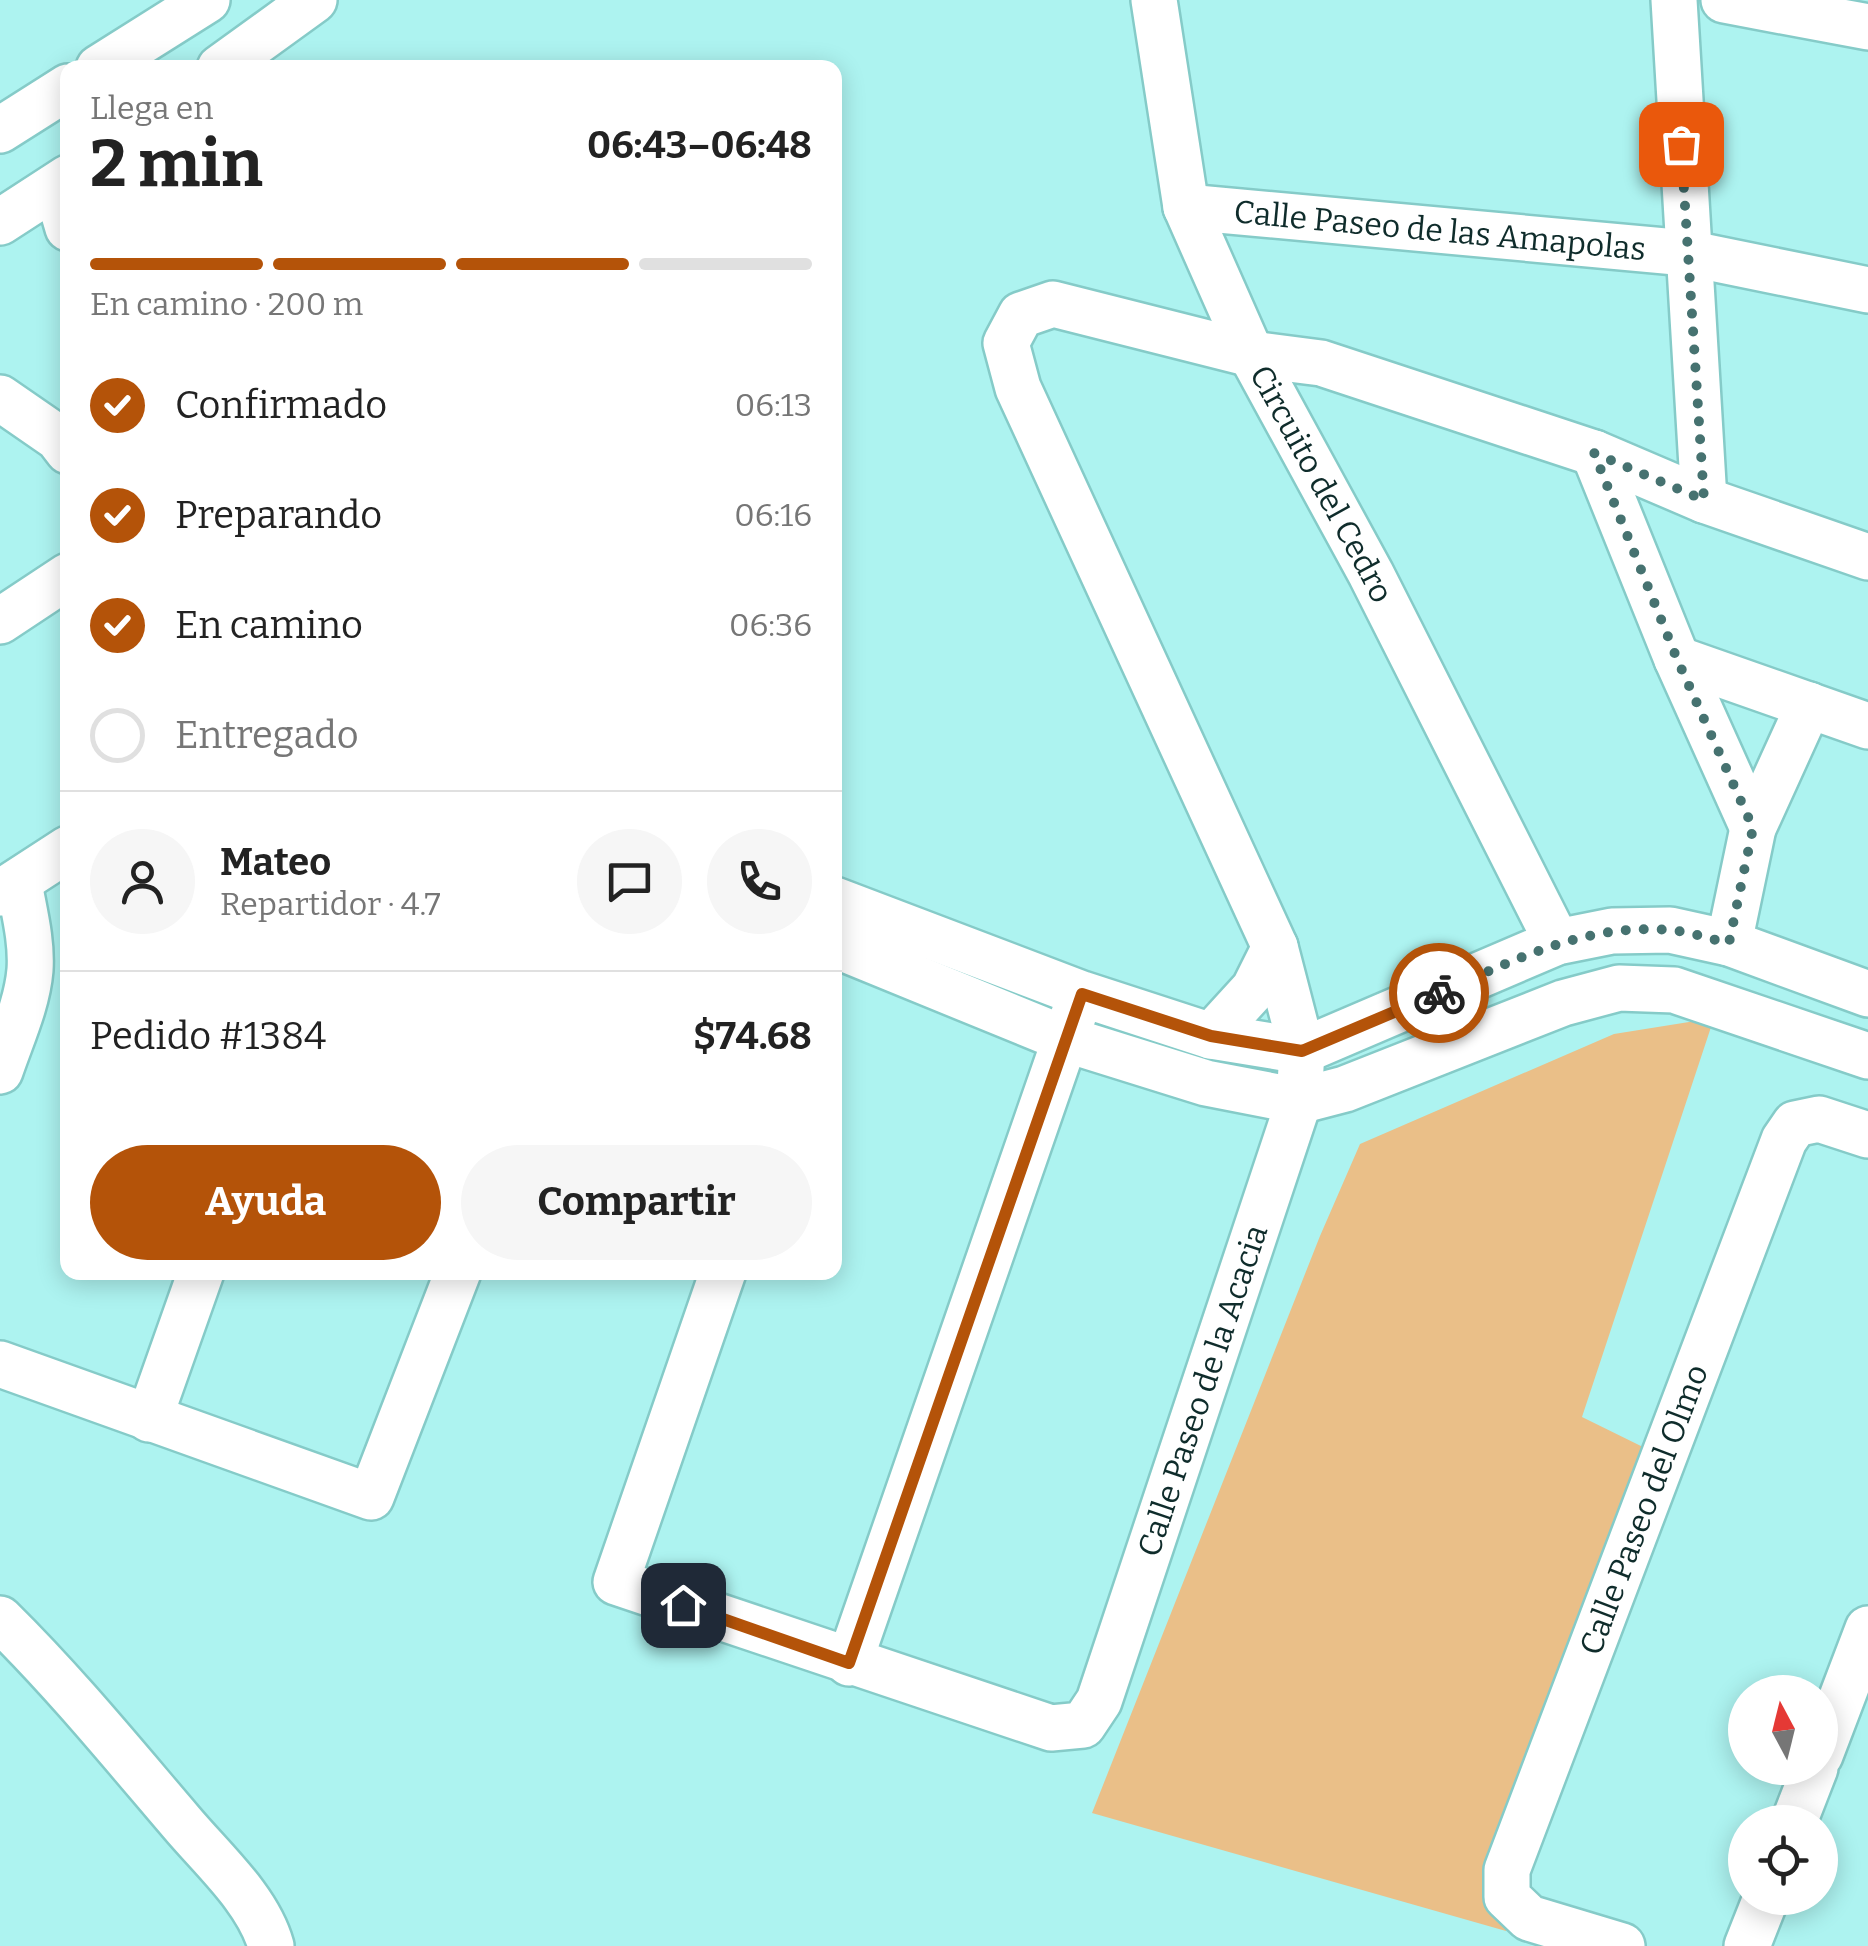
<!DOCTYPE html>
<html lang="es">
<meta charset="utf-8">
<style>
:root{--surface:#fff;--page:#f6f6f6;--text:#222;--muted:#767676;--line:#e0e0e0;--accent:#b45309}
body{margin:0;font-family:Bitter,serif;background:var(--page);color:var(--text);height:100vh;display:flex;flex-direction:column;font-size:38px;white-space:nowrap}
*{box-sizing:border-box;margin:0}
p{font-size:32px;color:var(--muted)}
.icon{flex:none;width:55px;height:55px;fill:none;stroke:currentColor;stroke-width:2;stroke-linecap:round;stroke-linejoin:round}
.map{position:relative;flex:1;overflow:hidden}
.sheet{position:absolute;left:60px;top:60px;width:782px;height:1220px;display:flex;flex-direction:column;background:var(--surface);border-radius:20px;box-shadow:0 5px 25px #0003}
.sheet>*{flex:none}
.needle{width:65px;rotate:353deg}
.fabs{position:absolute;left:1728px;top:1675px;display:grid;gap:20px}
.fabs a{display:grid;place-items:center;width:110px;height:110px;border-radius:50%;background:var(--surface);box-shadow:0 5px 25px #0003;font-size:50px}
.pin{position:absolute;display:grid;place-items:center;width:85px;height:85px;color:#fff;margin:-42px;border-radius:20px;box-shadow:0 5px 15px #0006}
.courier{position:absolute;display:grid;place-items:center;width:100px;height:100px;margin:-50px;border:8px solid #b45309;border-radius:50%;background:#fff;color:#222;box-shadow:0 2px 12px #0007}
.overview em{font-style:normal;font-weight:700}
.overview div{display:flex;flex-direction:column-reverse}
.overview{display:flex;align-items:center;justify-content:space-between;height:170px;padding:0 30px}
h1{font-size:65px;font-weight:700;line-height:75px}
.bar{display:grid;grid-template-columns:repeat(4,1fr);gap:15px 10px;align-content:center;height:120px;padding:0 30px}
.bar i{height:12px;border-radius:8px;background:var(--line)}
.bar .selected{background:var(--accent)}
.bar p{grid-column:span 4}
.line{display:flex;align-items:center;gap:25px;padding:0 30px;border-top:2px solid var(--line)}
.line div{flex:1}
.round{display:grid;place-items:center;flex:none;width:105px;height:105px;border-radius:52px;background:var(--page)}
ol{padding:0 30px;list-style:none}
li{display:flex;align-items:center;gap:30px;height:110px}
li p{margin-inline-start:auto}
li .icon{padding:10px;border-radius:50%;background:var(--accent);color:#fff;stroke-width:4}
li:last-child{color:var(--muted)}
li i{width:55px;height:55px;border:5px solid var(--line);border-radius:50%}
.cta{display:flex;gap:20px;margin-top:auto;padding:20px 30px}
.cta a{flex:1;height:115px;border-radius:60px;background:var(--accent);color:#fff;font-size:40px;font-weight:700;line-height:115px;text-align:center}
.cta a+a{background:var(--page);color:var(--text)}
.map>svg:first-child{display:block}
</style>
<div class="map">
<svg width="1868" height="1946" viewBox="0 0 1868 1946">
<rect width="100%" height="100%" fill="#adf3f0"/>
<path fill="#eabf88" d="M 1714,1018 L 1582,1417 L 1645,1448 L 1506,1931 L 1092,1813 L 1320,1236 L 1360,1144 L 1614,1034 Z"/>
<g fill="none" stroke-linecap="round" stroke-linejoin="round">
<defs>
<g id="street">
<path id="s1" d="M 1154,0 L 1186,207 L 1251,354 L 1371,574 L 1557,942"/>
<path d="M 1674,0 L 1704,500"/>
<path d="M 1724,0 L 1868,27"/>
<path d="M 99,68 L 207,0"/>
<path d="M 220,68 L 314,0"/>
<path d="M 0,130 L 68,87"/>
<path d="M 56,187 L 68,228"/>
<path id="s2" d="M 1186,207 L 1687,253 L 1868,290"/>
<path d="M 0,222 L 68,178"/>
<path d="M 0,398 L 58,438 L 68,451"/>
<path d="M 1594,453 L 1677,659 L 1753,828"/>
<path d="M 0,621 L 68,576"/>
<path d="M 1677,659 L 1868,726"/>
<path d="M 0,893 L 68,849"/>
<path d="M 835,900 L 1082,994 L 1211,1036 L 1302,1051 L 1557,942 L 1612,931 L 1670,930 L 1729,943 L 1868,994"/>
<path d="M 1729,943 L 1753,828 L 1809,705"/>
<path d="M 835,945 L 1065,1039 L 1206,1083 L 1299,1101 L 1345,1089 L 1563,1003 L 1619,988 L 1674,990 L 1868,1056"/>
<path d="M 1211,1036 L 1254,989 L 1275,947"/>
<path d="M 0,1071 C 11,1038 27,1005 30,970 C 32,941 24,911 19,883"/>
<path id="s3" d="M 723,1272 L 616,1582 L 1051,1728 L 1083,1725 L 1099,1701 L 1299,1101 L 1302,1051 L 1275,947 L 1018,388 L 1006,343 L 1021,315 L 1053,304 L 1251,354 L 1321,363 L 1594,453 L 1704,500 L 1868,557"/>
<path d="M 0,1364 L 371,1497 L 458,1272"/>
<path d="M 149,1419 L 201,1272"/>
<path d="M 0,1619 C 64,1682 122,1753 181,1822 C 212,1859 258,1899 271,1946"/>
<path d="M 849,1663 L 1074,1014"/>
<path d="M 1820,1755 L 1868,1629"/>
<path d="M 1794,1822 L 1815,1768"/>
<path id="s4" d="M 1622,1946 L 1529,1918 L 1507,1897 L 1507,1870 L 1784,1140 L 1795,1124 L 1819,1119 L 1868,1135"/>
<path d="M 1747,1946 L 1766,1898"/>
</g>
</defs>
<use href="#street" stroke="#85cbc8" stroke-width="50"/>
<use href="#street" stroke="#fff" stroke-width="45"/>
</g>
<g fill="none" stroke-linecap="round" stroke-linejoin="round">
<path stroke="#467270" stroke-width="10" stroke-dasharray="0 18" d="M 1439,993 C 1513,961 1585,923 1668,930 C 1688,931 1709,939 1729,943 L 1753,828 L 1677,659 L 1594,453 L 1704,500 L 1681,144"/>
<path stroke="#b45309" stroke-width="12" d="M 683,1605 L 849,1663 L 1082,994 L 1211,1036 L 1302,1051 L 1439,993"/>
</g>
<g text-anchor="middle" stroke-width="9" stroke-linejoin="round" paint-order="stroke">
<g font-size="32" fill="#0f2c2b" stroke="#adf3f0">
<text dy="11" stroke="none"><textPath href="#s2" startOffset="255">Calle Paseo de las Amapolas</textPath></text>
<text dy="11" stroke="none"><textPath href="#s1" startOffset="518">Circuito del Cedro</textPath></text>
<text dy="11" stroke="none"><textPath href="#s3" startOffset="1175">Calle Paseo de la Acacia</textPath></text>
<text dy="11" stroke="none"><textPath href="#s4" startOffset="540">Calle Paseo del Olmo</textPath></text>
</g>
</g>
</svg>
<div class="fabs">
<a><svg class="needle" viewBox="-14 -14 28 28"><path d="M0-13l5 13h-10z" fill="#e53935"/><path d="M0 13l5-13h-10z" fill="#767676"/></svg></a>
<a><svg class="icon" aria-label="locate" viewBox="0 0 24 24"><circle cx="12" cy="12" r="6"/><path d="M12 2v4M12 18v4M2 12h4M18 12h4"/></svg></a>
</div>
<div class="pin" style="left:1681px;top:144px;background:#ea580c"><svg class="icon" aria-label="bag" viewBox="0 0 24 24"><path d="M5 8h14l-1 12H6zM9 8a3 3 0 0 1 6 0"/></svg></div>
<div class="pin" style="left:683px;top:1605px;background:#1f2937"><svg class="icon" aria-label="home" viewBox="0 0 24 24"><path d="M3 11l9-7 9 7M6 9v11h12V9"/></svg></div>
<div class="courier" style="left:1439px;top:993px"><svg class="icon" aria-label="bike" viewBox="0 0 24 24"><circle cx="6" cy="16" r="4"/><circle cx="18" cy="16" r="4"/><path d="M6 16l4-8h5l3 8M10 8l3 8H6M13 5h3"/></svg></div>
<section class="sheet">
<div class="overview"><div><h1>2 min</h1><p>Llega en</p></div><em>06:43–06:48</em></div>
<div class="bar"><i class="selected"></i><i class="selected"></i><i class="selected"></i><i></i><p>En camino · 200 m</p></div>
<ol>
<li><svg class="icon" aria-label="check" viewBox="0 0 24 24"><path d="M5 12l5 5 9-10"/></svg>Confirmado<p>06:13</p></li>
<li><svg class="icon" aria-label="check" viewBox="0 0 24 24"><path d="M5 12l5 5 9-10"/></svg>Preparando<p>06:16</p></li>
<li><svg class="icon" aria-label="check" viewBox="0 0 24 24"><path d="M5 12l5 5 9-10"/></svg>En camino<p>06:36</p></li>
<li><i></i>Entregado</li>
</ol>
<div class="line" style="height:180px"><a class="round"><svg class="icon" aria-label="person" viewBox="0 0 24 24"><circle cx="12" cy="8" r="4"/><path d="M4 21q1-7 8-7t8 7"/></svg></a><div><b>Mateo</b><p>Repartidor · 4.7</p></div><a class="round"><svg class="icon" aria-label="chat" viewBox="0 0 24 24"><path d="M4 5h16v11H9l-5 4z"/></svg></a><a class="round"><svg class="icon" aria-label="phone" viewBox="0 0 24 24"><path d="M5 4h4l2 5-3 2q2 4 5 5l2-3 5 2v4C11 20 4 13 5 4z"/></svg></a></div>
<div class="line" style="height:130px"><div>Pedido #1384</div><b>$74.68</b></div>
<div class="cta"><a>Ayuda</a><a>Compartir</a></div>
</section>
</div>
